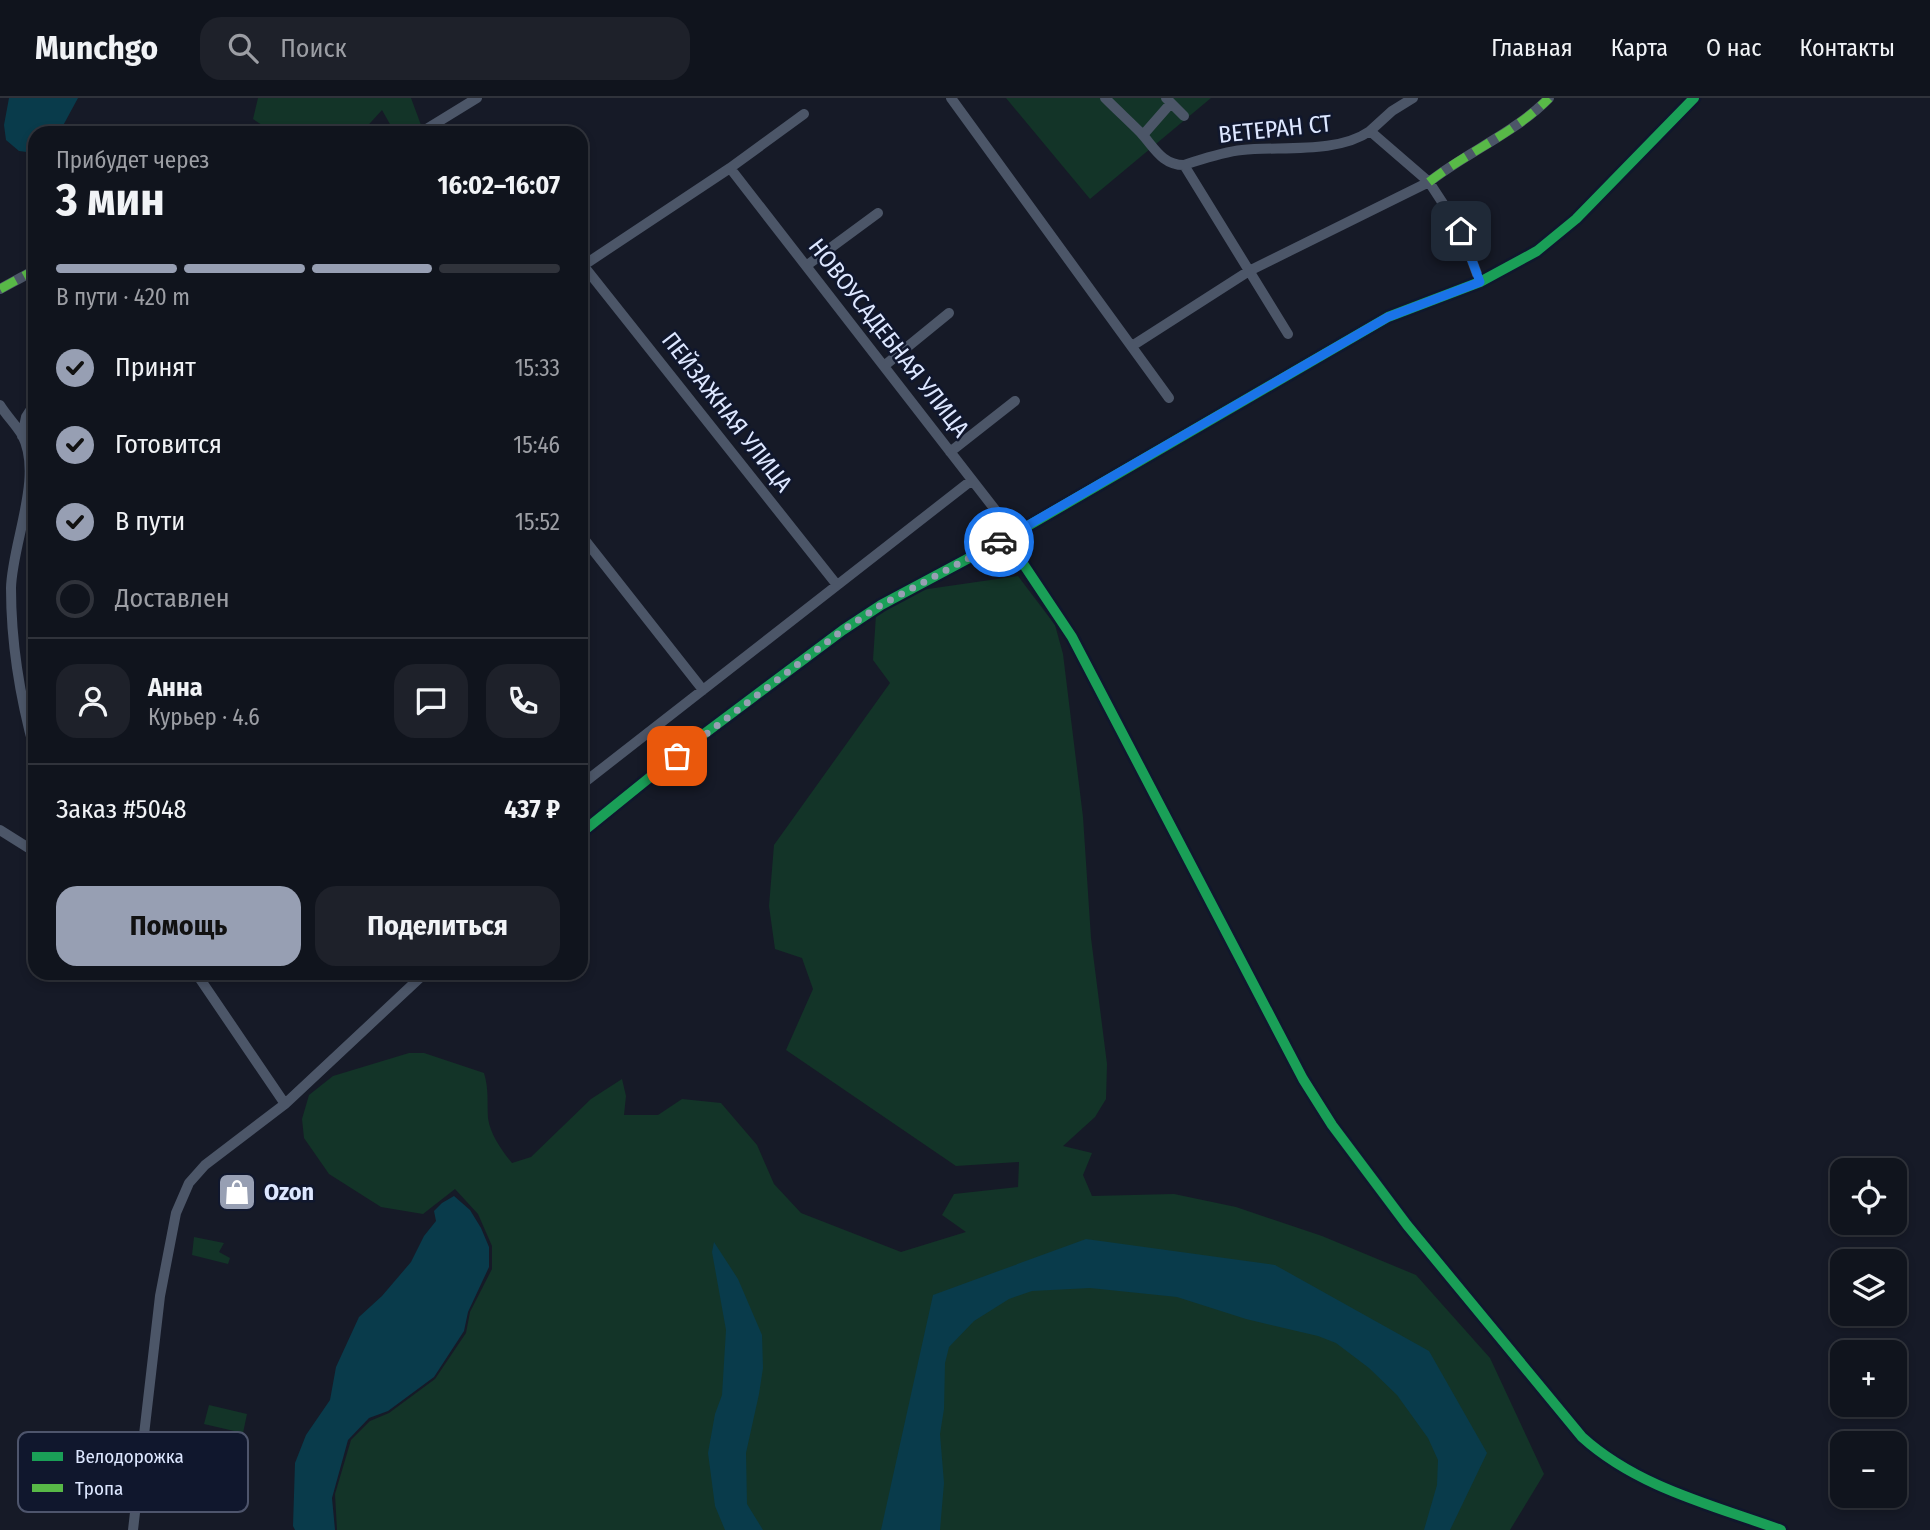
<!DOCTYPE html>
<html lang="ru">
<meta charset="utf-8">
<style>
:root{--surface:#10141d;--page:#1e212a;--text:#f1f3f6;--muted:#9c9ea4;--line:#30333b;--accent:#979fb3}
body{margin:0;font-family:"Fira Sans Condensed",sans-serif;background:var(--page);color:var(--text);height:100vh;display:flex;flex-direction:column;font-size:26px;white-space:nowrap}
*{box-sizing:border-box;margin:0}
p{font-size:23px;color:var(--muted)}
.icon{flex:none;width:38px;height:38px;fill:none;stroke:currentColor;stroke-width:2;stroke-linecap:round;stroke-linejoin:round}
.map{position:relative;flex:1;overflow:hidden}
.sheet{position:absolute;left:28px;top:28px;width:560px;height:854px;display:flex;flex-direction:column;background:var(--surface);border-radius:21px;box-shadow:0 4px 10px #0003,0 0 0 2px var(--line)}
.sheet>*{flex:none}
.tools{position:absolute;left:1830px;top:1060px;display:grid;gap:14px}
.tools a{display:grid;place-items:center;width:77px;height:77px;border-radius:14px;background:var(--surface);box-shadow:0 4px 10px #0003,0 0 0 2px var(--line);font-size:35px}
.pin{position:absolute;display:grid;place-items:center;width:60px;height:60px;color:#fff;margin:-30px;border-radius:14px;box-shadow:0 4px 10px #0006}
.courier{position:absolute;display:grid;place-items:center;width:70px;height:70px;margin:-35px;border:5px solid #1a73e8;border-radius:50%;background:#fff;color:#222;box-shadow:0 2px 9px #0007}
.headline em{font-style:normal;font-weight:700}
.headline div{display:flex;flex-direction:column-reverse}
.headline{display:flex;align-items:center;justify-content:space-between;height:119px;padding:0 28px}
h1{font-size:46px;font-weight:700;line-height:52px}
.bar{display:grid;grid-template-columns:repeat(4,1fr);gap:10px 7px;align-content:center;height:84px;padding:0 28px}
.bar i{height:9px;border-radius:5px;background:var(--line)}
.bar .active{background:var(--accent)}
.bar p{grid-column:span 4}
.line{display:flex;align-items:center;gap:18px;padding:0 28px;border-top:2px solid var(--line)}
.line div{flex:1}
.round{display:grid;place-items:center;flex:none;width:74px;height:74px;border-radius:21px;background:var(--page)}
ol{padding:0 28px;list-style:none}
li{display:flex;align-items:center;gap:21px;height:77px}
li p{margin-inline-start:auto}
li .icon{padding:7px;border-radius:50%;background:var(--accent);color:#111;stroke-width:4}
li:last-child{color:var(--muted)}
li i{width:38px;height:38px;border:4px solid var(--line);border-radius:50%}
.primary-button{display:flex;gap:14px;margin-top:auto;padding:14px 28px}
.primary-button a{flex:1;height:80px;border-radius:21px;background:var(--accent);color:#111;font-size:28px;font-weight:700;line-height:80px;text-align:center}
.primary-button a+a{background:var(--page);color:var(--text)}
header{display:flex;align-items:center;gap:42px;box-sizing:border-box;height:98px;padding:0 35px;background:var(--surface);border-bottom:2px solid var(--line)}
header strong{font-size:33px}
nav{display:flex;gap:38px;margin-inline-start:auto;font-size:24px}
.search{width:490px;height:63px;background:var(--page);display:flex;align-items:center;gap:18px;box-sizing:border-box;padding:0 24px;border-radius:21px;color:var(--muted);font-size:26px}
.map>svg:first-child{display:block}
</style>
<header>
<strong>Munchgo</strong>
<div class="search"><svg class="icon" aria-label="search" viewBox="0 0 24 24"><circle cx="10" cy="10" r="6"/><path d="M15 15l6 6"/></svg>Поиск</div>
<nav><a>Главная</a><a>Карта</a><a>О нас</a><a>Контакты</a></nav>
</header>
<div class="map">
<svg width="1930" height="1432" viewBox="0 0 1930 1432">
<rect width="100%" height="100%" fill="#161a27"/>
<path fill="#133428" d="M 258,0 L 411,0 L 421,27 L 411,35 L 395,35 L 382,12 L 361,35 L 274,35 L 253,21 Z
M 1006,0 L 1211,0 L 1090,101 Z
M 1018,478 L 1055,527 L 1063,556 L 1083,719 L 1091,840 L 1107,966 L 1106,1001 L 1095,1019 L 1063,1048 L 1092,1055 L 1083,1077 L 1092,1098 L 1174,1096 L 1236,1109 L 1322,1138 L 1416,1177 L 1490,1260 L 1544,1376 L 1510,1432 L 337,1432 L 335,1396 L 351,1342 L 370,1323 L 389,1315 L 435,1281 L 466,1235 L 470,1214 L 492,1171 L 492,1148 L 478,1116 L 455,1091 L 423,1116 L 381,1109 L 329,1076 L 304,1040 L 302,1021 L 309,997 L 333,978 L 409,955 L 424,955 L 484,975 C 489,992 487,1003 488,1020 C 490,1036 502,1053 512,1065 L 531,1059 L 591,1001 L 622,981 L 626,998 L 624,1017 L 658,1017 L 682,1001 L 721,1005 L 757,1047 L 774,1086 L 801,1115 L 901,1154 L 966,1134 L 942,1117 L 954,1096 L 1018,1089 L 1019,1064 L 956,1068 L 786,952 L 813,891 L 802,860 L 775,851 L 769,808 L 774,747 L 890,585 L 873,562 L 876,517 L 921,492 Z
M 194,1139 L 224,1145 L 219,1154 L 230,1160 L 228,1166 L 192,1157 Z
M 209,1307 L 247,1316 L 243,1335 L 204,1326 Z"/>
<path fill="#093b4b" d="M 9,0 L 78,0 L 59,35 L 35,35 L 35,55 L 19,53 L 6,42 L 4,27 Z
M 454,1098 L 470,1112 L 481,1130 L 489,1149 L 489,1169 L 468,1214 L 464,1233 L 434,1279 L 388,1313 L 369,1320 L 348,1342 L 332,1400 L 335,1432 L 295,1432 L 293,1428 L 295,1365 L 306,1337 L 330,1302 L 336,1269 L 359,1219 L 382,1198 L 411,1164 L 424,1138 L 436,1123 L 434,1113 L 442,1105 Z
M 1086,1141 L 1275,1167 L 1429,1253 L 1487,1355 L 1450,1432 L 1424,1432 L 1437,1387 L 1438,1362 L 1428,1340 L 1397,1297 L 1369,1270 L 1336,1245 L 1318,1238 L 1246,1221 L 1177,1199 L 1090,1190 L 1032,1193 L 1009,1201 L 974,1223 L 949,1249 L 945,1265 L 944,1311 L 940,1336 L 944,1385 L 940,1432 L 881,1432 L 933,1197 Z
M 714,1144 L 738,1181 L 762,1237 L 763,1270 L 759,1296 L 746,1355 L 747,1406 L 763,1432 L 725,1432 L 715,1408 L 708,1355 L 715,1316 L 722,1297 L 726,1232 L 712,1154 Z"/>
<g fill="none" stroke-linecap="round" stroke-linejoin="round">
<path stroke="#4c5668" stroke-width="10" d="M 951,0 L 1169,300
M 1105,0 C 1117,12 1129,23 1141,35 C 1154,49 1162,67 1184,67 C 1203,61 1222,54 1242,52 C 1281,48 1337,56 1370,33
M 1166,0 L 1184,18
M 1413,0 L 1392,13 L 1370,33 L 1429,84 L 1461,133 L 1480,184
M 420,35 L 477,0
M 1143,37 L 1171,5
M 1184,67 L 1288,236
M 730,70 L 1014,436
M 583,167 L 837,487
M 806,168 L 878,115
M 581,169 L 730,70 L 804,16
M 0,191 L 35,172
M 1132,248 L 1249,173 L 1429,84 C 1467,54 1515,35 1549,0
M 884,268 L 949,215
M 0,307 C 6,317 16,327 22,337 C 44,378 12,445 11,490 C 11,546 20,600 35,654
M 22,338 L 26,319 L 35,305
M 950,354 L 1015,303
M 581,437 L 703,592
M 1006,440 L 1072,539 L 1303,981 L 1332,1027 L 1407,1127 L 1582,1339 C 1637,1389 1712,1407 1781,1432
M 581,687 L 972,382
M 0,732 L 35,754
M 581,735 L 696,642 L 843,532 L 881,507 L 1014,436 L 1388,219 L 1480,184 L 1537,153 L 1576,121 L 1694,0
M 196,875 L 285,1006 L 425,875
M 133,1432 L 160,1198 L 176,1115 L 189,1085 L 205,1067 L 285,1006"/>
<path stroke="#58b947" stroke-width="9" stroke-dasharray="18 9" stroke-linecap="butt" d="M 1429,84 C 1467,54 1515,35 1549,0
M 0,191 L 35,172"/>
<defs>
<path id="cycleway" d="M 1006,440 L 1072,539 L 1303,981 L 1332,1027 L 1407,1127 L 1582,1339 C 1637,1389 1712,1407 1781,1432
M 581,735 L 696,642 L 843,532 L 881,507 L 1014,436 L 1388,219 L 1480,184 L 1537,153 L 1576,121 L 1694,0"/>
</defs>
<use href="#cycleway" stroke="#10172d" stroke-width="15"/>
<use href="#cycleway" stroke="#1a9f57" stroke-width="10"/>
</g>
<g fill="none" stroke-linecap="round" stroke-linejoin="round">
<path stroke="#979fb3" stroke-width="7" stroke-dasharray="0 12.6" d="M 677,658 L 843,532 L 881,507 L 999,444"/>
<path stroke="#1a73e8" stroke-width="9" d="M 999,444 L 1388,219 L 1480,184 L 1461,133"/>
</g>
<defs>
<symbol id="shop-square" viewBox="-11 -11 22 22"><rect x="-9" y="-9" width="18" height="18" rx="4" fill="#979fb3" stroke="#10172d"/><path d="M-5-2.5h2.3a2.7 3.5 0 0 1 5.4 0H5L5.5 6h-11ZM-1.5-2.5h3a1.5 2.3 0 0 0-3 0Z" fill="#fff"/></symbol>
</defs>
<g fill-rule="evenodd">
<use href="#shop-square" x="215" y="1072" width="44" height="44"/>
</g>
<g text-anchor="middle" stroke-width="5" stroke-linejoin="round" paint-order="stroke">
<g font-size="24" fill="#dde7ff" stroke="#10172d">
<text transform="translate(1275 31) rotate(-6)" y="8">ВЕТЕРАН СТ</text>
<text transform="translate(889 240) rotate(52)" y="8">НОВОУСАДЕБНАЯ УЛИЦА</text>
<text transform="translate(727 314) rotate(52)" y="8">ПЕЙЗАЖНАЯ УЛИЦА</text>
</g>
<g font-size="24" font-weight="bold" fill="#dde7ff" stroke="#10172d" text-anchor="start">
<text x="264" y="1102">Ozon</text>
</g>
</g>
<rect x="18" y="1334" width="230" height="80" rx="10" fill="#10172d" stroke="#4e556c" stroke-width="2"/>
<rect x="32" y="1354" width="31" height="9" fill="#1a9f57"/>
<rect x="32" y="1386" width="31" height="8" fill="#58b947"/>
<g font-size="19" fill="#dde7ff">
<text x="75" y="1365">Велодорожка</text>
<text x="75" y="1397">Тропа</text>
</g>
</svg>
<div class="tools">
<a><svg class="icon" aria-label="locate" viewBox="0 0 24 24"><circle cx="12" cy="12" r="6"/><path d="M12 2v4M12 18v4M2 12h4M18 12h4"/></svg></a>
<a><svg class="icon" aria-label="layers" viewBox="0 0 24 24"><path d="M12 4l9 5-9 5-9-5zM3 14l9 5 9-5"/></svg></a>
<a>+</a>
<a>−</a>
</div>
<div class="pin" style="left:677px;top:658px;background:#ea580c"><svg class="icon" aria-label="bag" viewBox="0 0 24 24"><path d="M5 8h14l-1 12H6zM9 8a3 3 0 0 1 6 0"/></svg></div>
<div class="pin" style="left:1461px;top:133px;background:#1f2937"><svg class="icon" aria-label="home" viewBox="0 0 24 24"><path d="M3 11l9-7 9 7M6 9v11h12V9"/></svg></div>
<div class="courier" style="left:999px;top:444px"><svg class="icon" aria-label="car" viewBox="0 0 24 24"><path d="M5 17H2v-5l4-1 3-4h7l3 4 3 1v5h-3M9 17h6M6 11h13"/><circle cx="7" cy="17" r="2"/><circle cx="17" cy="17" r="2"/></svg></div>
<section class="sheet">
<div class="headline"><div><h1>3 мин</h1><p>Прибудет через</p></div><em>16:02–16:07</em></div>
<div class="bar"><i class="active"></i><i class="active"></i><i class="active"></i><i></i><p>В пути · 420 m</p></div>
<ol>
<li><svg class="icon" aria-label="check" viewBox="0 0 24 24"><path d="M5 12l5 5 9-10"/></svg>Принят<p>15:33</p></li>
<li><svg class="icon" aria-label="check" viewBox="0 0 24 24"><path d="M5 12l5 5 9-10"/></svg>Готовится<p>15:46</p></li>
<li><svg class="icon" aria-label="check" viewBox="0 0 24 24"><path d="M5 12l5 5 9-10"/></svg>В пути<p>15:52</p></li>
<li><i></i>Доставлен</li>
</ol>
<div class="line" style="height:126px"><a class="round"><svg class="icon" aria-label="person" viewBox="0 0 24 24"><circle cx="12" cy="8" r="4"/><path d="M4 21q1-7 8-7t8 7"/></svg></a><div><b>Анна</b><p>Курьер · 4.6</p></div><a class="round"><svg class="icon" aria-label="chat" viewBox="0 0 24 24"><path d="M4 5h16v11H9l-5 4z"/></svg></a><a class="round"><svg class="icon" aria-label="phone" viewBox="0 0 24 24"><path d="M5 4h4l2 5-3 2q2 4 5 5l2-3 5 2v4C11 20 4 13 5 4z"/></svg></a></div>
<div class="line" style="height:91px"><div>Заказ #5048</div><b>437 ₽</b></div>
<div class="primary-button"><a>Помощь</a><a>Поделиться</a></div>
</section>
</div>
